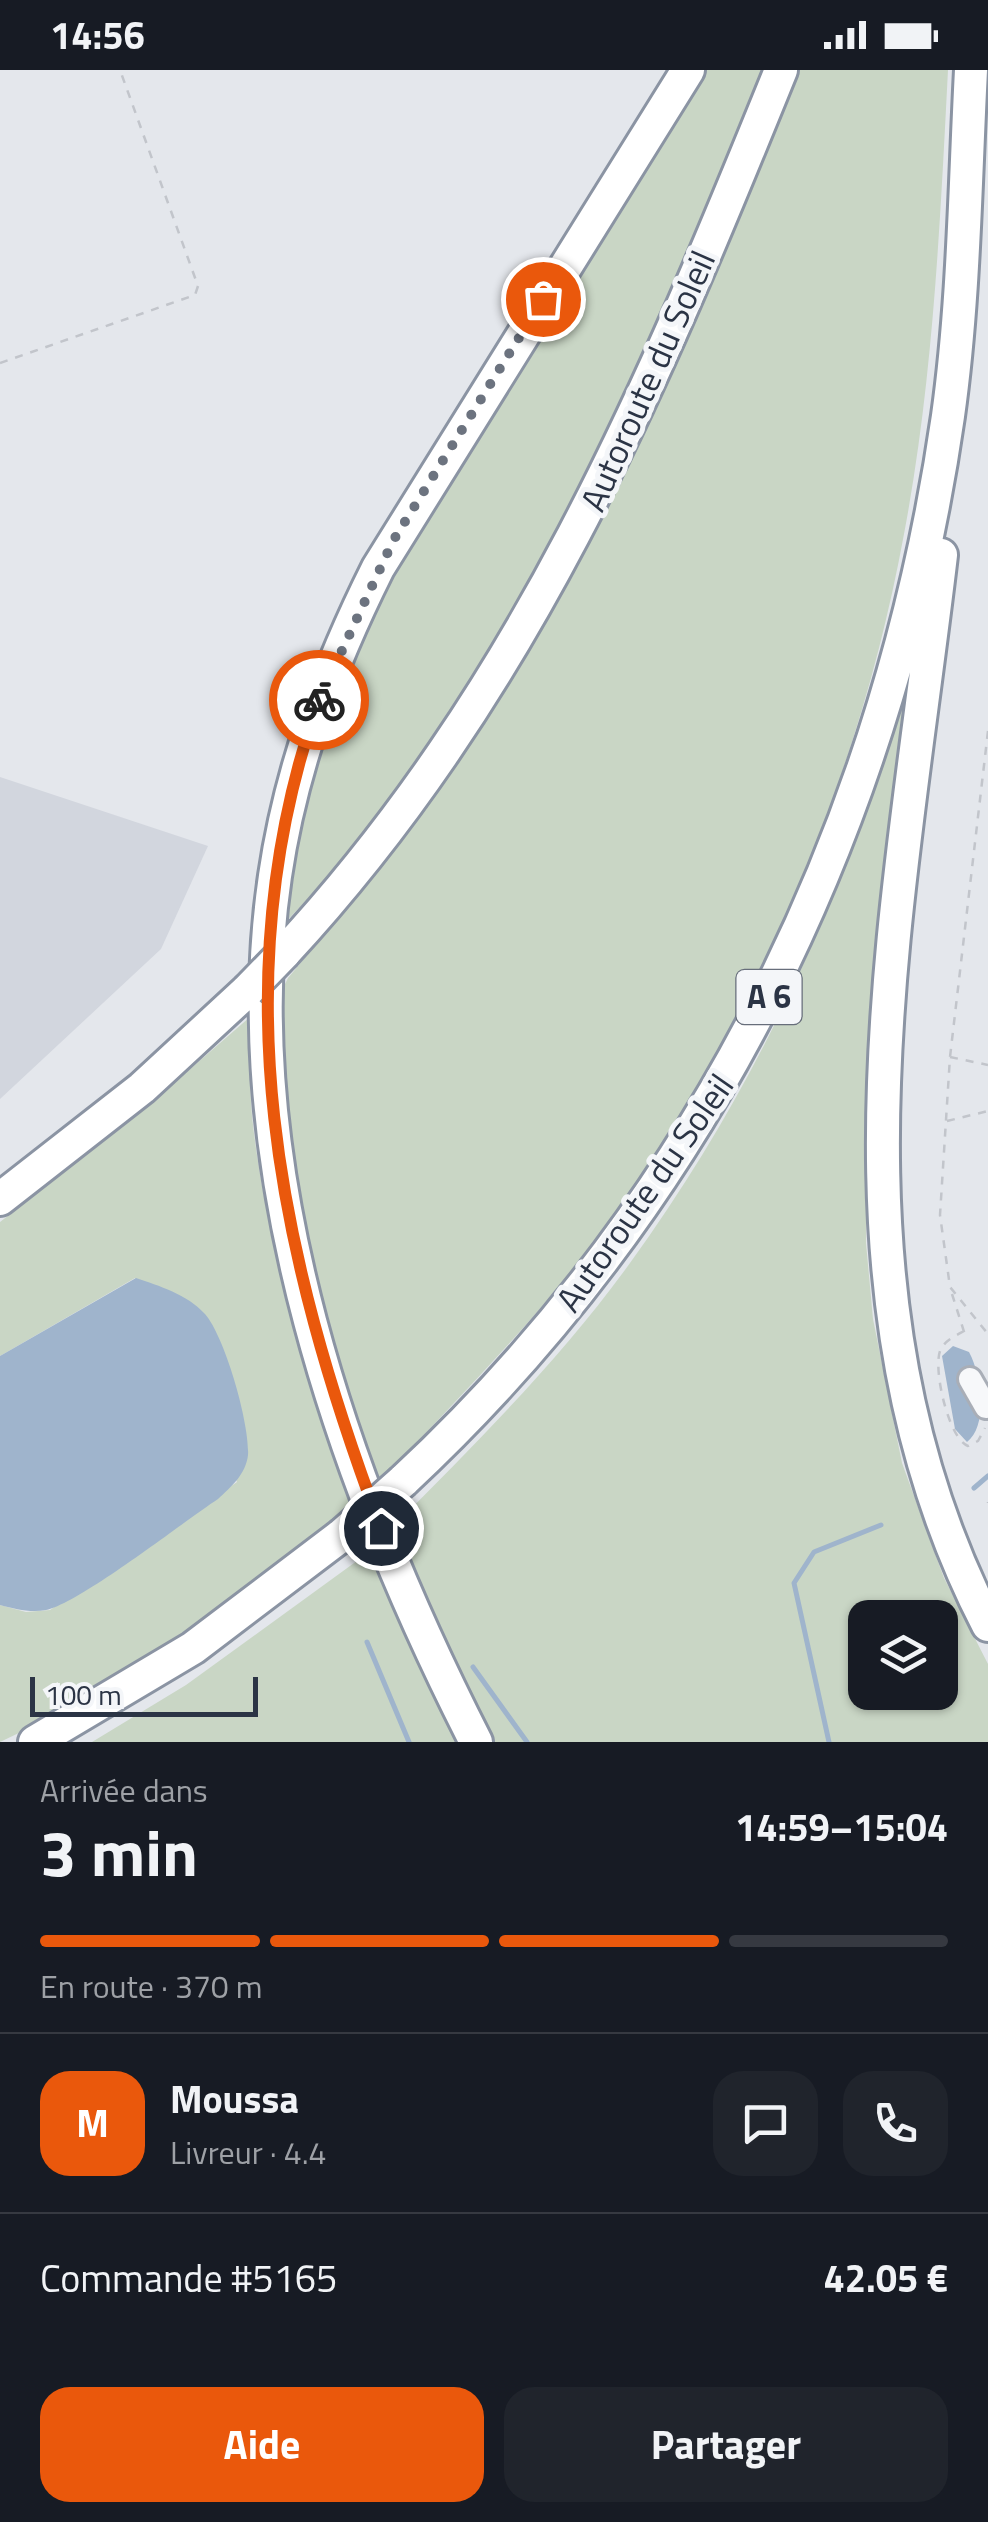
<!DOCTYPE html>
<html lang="fr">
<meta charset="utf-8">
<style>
:root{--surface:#171b24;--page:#20242c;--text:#f1f3f6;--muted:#9ea1a6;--line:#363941;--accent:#ea580c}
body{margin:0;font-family:"Titillium Web",sans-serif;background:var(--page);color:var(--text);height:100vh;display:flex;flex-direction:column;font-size:38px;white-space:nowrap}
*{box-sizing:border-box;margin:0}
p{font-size:32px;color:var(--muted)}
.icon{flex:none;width:55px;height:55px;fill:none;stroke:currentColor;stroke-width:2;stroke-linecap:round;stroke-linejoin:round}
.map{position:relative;height:1672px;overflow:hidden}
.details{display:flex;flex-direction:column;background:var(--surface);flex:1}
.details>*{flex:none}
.controls{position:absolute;left:848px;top:1530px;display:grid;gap:20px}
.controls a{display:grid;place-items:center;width:110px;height:110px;border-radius:20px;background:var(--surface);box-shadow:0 2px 8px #0004;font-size:50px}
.scale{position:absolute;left:30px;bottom:25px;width:228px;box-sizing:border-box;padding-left:10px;border:5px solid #2b3445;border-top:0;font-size:28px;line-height:35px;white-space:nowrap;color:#2b3445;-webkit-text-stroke:8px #f4f6f9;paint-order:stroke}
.pin{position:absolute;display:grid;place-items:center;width:85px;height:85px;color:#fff;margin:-42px;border:5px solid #fff;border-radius:50%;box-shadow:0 2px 10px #0007}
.courier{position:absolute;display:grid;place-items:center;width:100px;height:100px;margin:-50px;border:8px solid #ea580c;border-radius:50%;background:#fff;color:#222;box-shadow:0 2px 12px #0007}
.summary em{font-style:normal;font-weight:700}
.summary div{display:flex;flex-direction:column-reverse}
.summary{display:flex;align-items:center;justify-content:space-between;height:170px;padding:0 40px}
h1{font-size:65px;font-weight:700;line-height:75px}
.bar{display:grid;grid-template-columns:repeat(4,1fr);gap:15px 10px;align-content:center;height:120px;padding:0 40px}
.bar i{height:12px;border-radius:8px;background:var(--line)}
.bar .selected{background:var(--accent)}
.bar p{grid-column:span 4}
.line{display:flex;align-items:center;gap:25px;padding:0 40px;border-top:2px solid var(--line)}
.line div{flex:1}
.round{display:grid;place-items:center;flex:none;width:105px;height:105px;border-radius:30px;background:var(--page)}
.button{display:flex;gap:20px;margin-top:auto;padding:20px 40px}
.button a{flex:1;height:115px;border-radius:30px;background:var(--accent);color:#fff;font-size:40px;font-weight:700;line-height:115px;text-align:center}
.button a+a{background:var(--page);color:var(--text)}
.status{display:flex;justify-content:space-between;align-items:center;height:70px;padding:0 50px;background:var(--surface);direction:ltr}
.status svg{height:28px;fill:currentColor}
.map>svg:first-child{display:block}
</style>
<div class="status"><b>14:56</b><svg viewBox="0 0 49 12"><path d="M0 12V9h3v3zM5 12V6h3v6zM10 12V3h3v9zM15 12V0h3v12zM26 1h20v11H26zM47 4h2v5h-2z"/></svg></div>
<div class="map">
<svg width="988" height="1672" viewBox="0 0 988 1672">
<rect width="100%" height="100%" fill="#e4e7ec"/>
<path fill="#d2d6de" d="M 0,707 L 208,776 L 161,879 L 0,1029 Z"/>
<path fill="#c9d6c5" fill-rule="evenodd" d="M 702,0 L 763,0 L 687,190 L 543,497 L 449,652 L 369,764 L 280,858 L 306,702 L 357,567 L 432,423 Z
M 798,0 L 948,0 C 940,155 933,311 904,464 C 858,715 753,963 598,1167 C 531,1256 452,1334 377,1415 L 336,1295 L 289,1090 L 277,930 L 288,908 C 361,821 434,733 495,637 C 623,438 708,217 798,0 Z
M 905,623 L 913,626 L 869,972 L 866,1173 L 873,1249 L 902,1393 L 944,1508 L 988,1594 L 988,1672 L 493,1672 L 392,1458 C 475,1374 561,1289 630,1193 C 759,1015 840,832 905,623 ZM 865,1548 L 940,1548 L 940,1622 L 865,1622 Z
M 250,947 C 251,979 249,1013 252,1046 C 266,1179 311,1311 352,1437 L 148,1591 L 65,1641 L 0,1672 L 0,1535 L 26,1542 L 50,1540 L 237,1412 L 135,1208 L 0,1286 L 0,1152 L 136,1046 Z
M 372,1480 L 399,1553 L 457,1672 L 92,1672 L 186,1615 Z"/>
<path fill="#9fb4cc" d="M 136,1208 C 159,1216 187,1224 205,1244 C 225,1267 250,1354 248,1385 C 246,1404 231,1417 218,1429 C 183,1452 80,1533 46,1540 C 30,1543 16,1539 0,1535 L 0,1286 Z
M 953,1276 L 969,1282 C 982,1306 988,1356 967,1372 L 955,1359 L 942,1286 Z"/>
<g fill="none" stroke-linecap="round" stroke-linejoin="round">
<path stroke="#9fb4cc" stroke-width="5" d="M 974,1418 L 988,1406
M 367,1572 L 409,1672
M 473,1597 L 527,1672
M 829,1672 L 794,1513 L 814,1482 L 881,1455"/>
<defs>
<path id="minor" d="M 970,1309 L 986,1337"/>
<path id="highway" d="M 941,485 C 899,843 814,1218 988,1555
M 284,883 C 523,625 651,321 781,0
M 0,1129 L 142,1018 L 248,920
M 403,1411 C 706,1129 889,754 948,346 C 964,232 965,115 971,0
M 35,1672 L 193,1578 L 342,1465
M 476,1672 C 345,1415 232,1097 275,806 C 291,697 329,596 378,498 L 688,0"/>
</defs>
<use href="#minor" stroke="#a9aeb7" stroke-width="28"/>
<use href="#highway" stroke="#8b94a3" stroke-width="38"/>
<path stroke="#c2c5cb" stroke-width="2.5" stroke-dasharray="8 8" stroke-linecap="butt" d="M 0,293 L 195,225 L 198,216 L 120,0
M 988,661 L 950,987 L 940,1145 L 950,1217 L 988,1264
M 950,987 L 988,995
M 947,1051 L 988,1041
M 952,1224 L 966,1268
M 964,1261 C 955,1266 944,1271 940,1281 C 933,1301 949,1369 968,1376 L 978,1371 L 985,1358
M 988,1432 L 988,1433"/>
<use href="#minor" stroke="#f7f8fa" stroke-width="22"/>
<use href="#highway" stroke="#fff" stroke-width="32"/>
<defs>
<path id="highway-bridge" d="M 248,920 L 284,883
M 342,1465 L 403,1411"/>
</defs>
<use href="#highway-bridge" stroke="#8b94a3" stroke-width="38" stroke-linecap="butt"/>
<use href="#highway-bridge" stroke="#fff" stroke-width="32"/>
</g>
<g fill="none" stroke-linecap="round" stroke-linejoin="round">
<path stroke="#6c737f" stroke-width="10" stroke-dasharray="0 18" d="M 319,630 L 393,471 L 543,229"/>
<path stroke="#ea580c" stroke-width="12" d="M 319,630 C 219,912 279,1186 381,1458"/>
</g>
<g text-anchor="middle" stroke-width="10" stroke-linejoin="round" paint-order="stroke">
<rect fill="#f4f6f9" stroke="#676e7b" stroke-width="2.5" x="736.5" y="900" width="65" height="54" rx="8"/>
<g font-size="32" font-weight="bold" fill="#2b3445">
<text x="769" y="938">A 6</text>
</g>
<g font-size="35" fill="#2b3445" stroke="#f4f6f9">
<text transform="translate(648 311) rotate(-66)" y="12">Autoroute du Soleil</text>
<text transform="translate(645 1123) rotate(-55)" y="12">Autoroute du Soleil</text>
</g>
</g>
</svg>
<div class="controls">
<a><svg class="icon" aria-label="layers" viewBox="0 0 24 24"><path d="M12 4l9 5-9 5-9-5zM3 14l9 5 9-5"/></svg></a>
</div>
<div class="scale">100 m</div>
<div class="pin" style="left:543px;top:229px;background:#ea580c"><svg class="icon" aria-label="bag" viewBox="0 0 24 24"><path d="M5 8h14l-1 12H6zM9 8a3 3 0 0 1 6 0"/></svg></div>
<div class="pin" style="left:381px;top:1458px;background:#1f2937"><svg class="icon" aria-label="home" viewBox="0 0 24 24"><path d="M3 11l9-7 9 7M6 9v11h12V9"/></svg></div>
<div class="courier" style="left:319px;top:630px"><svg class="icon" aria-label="bike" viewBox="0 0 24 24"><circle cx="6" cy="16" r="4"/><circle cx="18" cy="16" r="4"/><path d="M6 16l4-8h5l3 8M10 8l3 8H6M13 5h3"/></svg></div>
</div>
<section class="details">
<div class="summary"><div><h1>3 min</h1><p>Arrivée dans</p></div><em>14:59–15:04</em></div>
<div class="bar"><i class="selected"></i><i class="selected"></i><i class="selected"></i><i></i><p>En route · 370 m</p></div>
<div class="line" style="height:180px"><b class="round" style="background:var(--accent);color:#fff">M</b><div><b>Moussa</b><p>Livreur · 4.4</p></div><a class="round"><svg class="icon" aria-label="chat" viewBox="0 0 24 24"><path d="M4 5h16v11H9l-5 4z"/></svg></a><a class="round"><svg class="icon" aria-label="phone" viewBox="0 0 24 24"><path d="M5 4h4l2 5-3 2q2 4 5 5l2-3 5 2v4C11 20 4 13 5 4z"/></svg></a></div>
<div class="line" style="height:130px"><div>Commande #5165</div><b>42.05 €</b></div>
<div class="button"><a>Aide</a><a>Partager</a></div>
</section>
